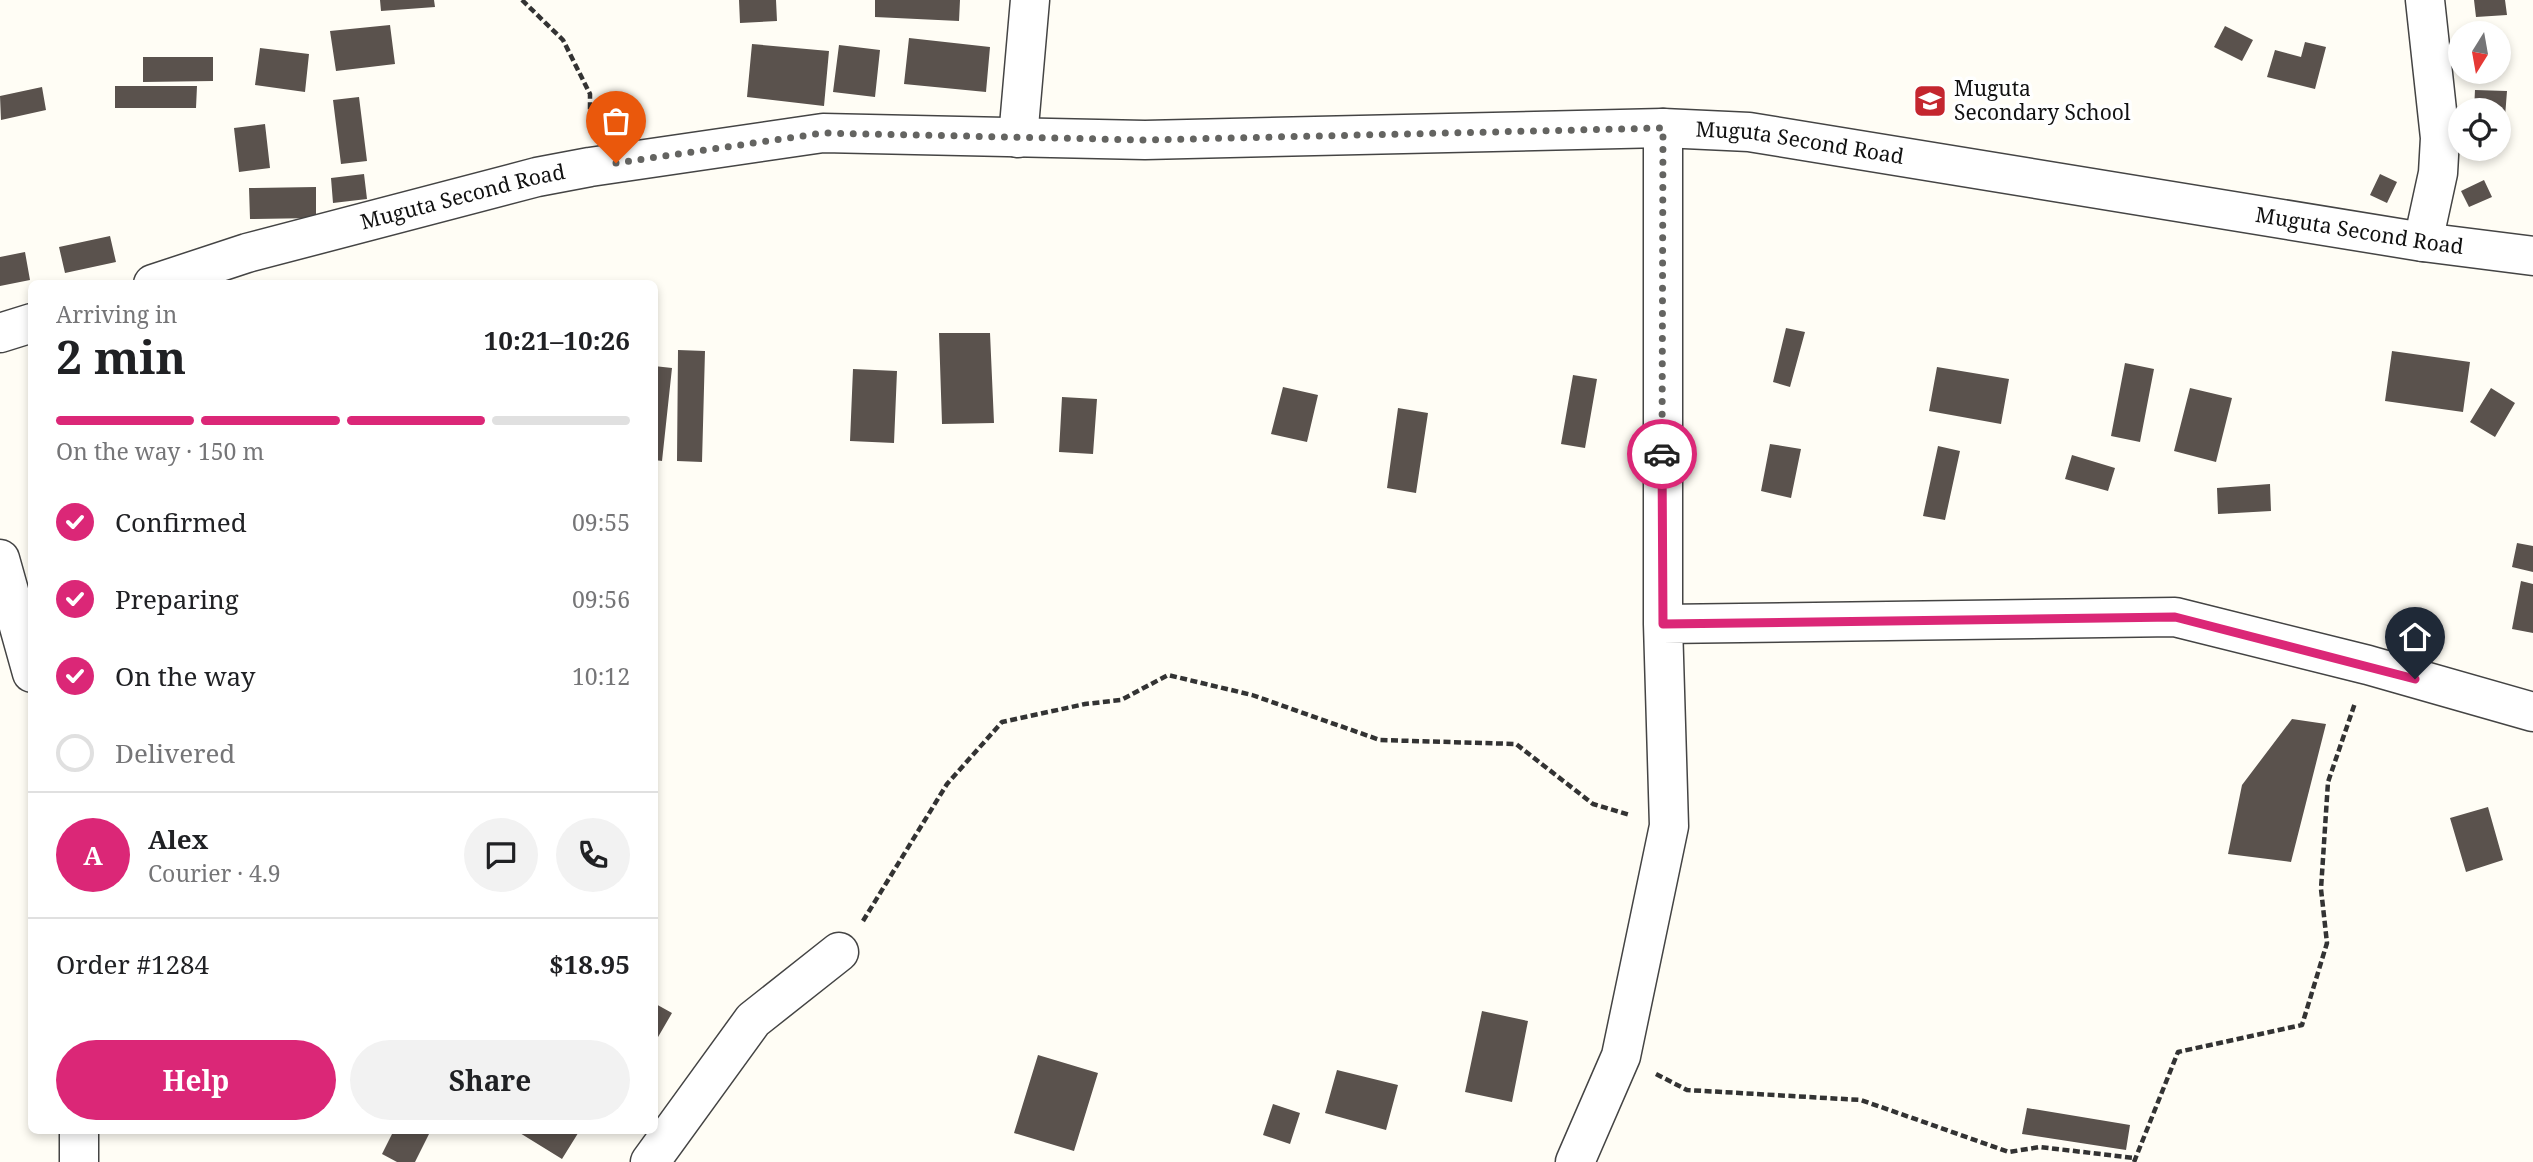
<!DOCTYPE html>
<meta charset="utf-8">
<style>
:root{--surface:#fff;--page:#f2f2f2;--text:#202124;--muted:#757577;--line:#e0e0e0;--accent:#db2777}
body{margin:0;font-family:"Noto Serif",serif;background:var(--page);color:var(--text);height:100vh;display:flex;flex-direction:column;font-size:26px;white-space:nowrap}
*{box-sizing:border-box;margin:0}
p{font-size:23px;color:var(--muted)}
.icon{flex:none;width:38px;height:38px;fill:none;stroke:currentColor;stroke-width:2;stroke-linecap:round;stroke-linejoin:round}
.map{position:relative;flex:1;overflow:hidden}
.panel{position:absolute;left:28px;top:280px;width:630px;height:854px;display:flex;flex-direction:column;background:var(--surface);border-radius:10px;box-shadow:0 4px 10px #0003}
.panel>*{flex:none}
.needle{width:46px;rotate:191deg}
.buttons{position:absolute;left:2448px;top:21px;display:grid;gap:14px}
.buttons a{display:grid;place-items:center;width:63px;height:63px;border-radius:50%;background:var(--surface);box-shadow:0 4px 10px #0003;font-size:35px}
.pin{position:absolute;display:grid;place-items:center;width:60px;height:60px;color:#fff;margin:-72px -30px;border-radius:50% 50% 50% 0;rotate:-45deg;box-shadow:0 0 7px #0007}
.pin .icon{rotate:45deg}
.courier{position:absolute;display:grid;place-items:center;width:70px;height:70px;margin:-35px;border:5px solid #db2777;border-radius:50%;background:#fff;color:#222;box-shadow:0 2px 9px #0007}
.overview em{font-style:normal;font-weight:700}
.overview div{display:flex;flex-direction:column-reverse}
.overview{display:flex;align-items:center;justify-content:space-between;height:119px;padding:0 28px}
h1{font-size:46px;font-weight:700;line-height:52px}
.bar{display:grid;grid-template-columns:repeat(4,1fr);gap:10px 7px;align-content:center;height:84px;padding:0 28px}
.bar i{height:9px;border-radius:5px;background:var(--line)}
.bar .active{background:var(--accent)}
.bar p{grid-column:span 4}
.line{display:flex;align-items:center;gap:18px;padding:0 28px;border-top:2px solid var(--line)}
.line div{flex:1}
.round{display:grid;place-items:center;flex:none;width:74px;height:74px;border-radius:37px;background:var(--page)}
ol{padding:0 28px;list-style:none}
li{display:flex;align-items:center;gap:21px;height:77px}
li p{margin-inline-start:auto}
li .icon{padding:7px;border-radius:50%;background:var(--accent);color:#fff;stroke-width:4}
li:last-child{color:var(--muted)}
li i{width:38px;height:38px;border:4px solid var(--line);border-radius:50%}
.primary-button{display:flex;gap:14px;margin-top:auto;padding:14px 28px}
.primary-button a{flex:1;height:80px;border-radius:42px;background:var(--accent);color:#fff;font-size:28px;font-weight:700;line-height:80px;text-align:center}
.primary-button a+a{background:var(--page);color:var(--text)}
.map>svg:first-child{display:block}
</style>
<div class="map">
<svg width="2533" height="1162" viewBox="0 0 2533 1162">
<rect width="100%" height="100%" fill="#fffdf5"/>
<path fill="#5a524d" d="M 380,0 L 434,0 L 435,7 L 381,11 Z
M 739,0 L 776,0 L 777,21 L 740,23 Z
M 875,0 L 960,0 L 959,21 L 875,17 Z
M 2474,0 L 2505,0 L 2507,15 L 2476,17 Z
M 390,25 L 395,64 L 336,71 L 330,31 Z
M 2225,26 L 2253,40 L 2242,61 L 2214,47 Z
M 909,38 L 990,47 L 986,92 L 904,84 Z
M 2305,42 L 2326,47 L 2315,89 L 2267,77 L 2275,50 L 2301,57 Z
M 752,44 L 829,51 L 824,106 L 747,97 Z
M 839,45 L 880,50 L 875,97 L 833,92 Z
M 260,48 L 309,54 L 305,92 L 255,85 Z
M 143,57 L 213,57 L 213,81 L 143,82 Z
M 115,86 L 197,86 L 196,108 L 115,108 Z
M 42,87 L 46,110 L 1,120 L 0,96 Z
M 2475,90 L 2507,91 L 2505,117 L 2499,117 L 2499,110 L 2474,110 Z
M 359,97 L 367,161 L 341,164 L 333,100 Z
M 265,124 L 270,168 L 239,172 L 234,128 Z
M 364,174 L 367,199 L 333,203 L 331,178 Z
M 2380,174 L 2397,182 L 2387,203 L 2370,195 Z
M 2484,180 L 2492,197 L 2469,207 L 2461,191 Z
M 316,187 L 316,218 L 250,219 L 249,188 Z
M 110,236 L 116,262 L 65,273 L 59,247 Z
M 25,252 L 30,280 L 0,286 L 0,257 Z
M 1786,328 L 1805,332 L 1790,387 L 1773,382 Z
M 939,333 L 990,333 L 994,423 L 942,424 Z
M 678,350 L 705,351 L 702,462 L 677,461 Z
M 2392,351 L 2470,362 L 2463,412 L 2385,401 Z
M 2125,363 L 2154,369 L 2140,442 L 2111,436 Z
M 654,366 L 672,368 L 662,461 L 654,460 Z
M 1937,367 L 2009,379 L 2001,424 L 1929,411 Z
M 853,369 L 897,371 L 894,443 L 850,441 Z
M 1573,375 L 1597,379 L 1585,448 L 1561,444 Z
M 1283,387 L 1318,395 L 1307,442 L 1271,434 Z
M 2190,388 L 2232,398 L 2216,462 L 2174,451 Z
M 2491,388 L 2515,403 L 2495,437 L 2470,422 Z
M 1062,397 L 1097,399 L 1093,454 L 1059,452 Z
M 1398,408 L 1428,413 L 1416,493 L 1387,488 Z
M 1770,444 L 1801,449 L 1791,498 L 1761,491 Z
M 1938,446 L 1960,451 L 1945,520 L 1923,516 Z
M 2072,455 L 2115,468 L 2108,491 L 2065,479 Z
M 2270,484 L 2271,511 L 2218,514 L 2217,488 Z
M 2517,543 L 2533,546 L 2533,572 L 2512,567 Z
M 2521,581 L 2533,584 L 2533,633 L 2512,629 Z
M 2292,719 L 2326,724 L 2291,862 L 2228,854 L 2242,785 Z
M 2488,807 L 2503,860 L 2466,872 L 2450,818 Z
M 654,1003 L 672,1013 L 654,1044 Z
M 1482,1011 L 1528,1021 L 1512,1102 L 1465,1092 Z
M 1038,1055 L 1098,1073 L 1074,1151 L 1014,1133 Z
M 1337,1070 L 1398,1085 L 1386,1130 L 1325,1113 Z
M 1273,1104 L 1300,1113 L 1290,1144 L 1263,1135 Z
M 2027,1108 L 2130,1125 L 2126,1150 L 2022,1134 Z
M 394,1130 L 431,1130 L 415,1162 L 397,1162 L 382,1154 Z
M 515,1130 L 580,1130 L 562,1159 Z"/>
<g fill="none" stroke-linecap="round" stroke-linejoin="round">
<defs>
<path id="minor" d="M 1018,138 L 1030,0
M 2423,242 L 2438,173 L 2440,138 L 2425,0
M 0,559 L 32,673
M 1663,624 L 2175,617 L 2368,665 L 2533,712
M 79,1162 L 79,1130
M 650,1162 L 753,1020 L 839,952
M 1575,1162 L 1621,1056 L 1669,826 L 1663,624 L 1663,128"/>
<g id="tertiary">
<path id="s1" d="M 153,284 L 247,253 L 537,177 L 590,167 L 823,133 L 1145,140 L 1663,128 L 1749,132 L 2423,242 L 2533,256"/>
<path d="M 0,333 L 32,323"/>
</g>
</defs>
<use href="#minor" stroke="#444" stroke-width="41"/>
<use href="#tertiary" stroke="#444" stroke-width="41"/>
<path stroke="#333" stroke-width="4.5" stroke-dasharray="7 3.5" stroke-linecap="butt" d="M 522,0 L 563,40 L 590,94 L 590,127
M 863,921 L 947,784 L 1002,722 L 1085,704 L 1121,700 L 1168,675 L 1252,695 L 1380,740 L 1516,744 L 1593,804 L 1630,815
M 1656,1074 L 1687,1090 L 1861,1100 L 2009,1152 L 2040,1147 L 2134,1158
M 2134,1162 L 2178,1052 L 2302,1025 L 2327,943 L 2321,889 L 2328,782 L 2355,703"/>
<use href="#minor" stroke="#fff" stroke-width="38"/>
<use href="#tertiary" stroke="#fff" stroke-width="38"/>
</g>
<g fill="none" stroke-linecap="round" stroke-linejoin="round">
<path stroke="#646461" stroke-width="7" stroke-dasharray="0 12.6" d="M 616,163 L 823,133 L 1145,140 L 1663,128 L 1662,454"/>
<path stroke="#db2777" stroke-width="9" d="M 1662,454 L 1663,624 L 2175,617 L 2415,679"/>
</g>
<defs>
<symbol id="school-square" viewBox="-11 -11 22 22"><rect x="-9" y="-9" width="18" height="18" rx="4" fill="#c4262e" stroke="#fff"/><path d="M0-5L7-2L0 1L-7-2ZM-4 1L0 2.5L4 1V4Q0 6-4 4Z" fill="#fff"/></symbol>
</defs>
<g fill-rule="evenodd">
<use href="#school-square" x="1911" y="82" width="38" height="38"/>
</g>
<g text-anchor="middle" stroke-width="7" stroke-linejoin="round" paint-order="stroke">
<g font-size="21" fill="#111" stroke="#fff" text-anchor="start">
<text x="1954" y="96">Muguta<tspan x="1954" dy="24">Secondary School</tspan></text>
</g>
<g font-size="21" fill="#111" stroke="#fff">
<text dy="7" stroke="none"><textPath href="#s1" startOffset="1666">Muguta Second Road</textPath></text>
<text dy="7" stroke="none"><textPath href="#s1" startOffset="322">Muguta Second Road</textPath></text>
<text dy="7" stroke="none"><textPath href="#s1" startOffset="2233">Muguta Second Road</textPath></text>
</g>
</g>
</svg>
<div class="buttons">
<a><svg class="needle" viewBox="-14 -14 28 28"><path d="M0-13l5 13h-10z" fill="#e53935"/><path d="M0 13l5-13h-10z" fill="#757577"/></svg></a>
<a><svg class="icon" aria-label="locate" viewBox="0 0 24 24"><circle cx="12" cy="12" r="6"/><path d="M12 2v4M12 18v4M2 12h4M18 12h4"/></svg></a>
</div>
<div class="pin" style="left:616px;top:163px;background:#ea580c"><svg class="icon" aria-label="bag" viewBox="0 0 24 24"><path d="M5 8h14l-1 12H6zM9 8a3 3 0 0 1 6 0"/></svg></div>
<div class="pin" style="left:2415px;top:679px;background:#1f2937"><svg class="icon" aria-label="home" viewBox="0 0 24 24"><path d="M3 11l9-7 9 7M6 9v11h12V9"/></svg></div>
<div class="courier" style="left:1662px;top:454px"><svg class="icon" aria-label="car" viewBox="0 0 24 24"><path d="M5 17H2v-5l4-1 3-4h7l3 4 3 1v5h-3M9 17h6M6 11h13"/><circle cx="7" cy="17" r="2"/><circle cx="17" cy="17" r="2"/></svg></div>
<section class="panel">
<div class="overview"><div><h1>2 min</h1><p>Arriving in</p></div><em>10:21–10:26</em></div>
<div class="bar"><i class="active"></i><i class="active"></i><i class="active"></i><i></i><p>On the way · 150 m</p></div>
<ol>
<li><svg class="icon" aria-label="check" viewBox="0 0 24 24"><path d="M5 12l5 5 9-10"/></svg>Confirmed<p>09:55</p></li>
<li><svg class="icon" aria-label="check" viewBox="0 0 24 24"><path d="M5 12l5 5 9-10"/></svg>Preparing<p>09:56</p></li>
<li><svg class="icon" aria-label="check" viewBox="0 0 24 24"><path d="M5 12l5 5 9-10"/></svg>On the way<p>10:12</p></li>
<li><i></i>Delivered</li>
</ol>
<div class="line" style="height:126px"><b class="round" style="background:var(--accent);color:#fff">A</b><div><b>Alex</b><p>Courier · 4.9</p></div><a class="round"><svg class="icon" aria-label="chat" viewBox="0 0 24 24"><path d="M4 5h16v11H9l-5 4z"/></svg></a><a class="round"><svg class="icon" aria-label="phone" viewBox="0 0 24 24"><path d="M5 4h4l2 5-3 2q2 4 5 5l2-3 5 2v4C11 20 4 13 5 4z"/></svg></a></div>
<div class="line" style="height:91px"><div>Order #1284</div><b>$18.95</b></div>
<div class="primary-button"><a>Help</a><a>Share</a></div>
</section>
</div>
